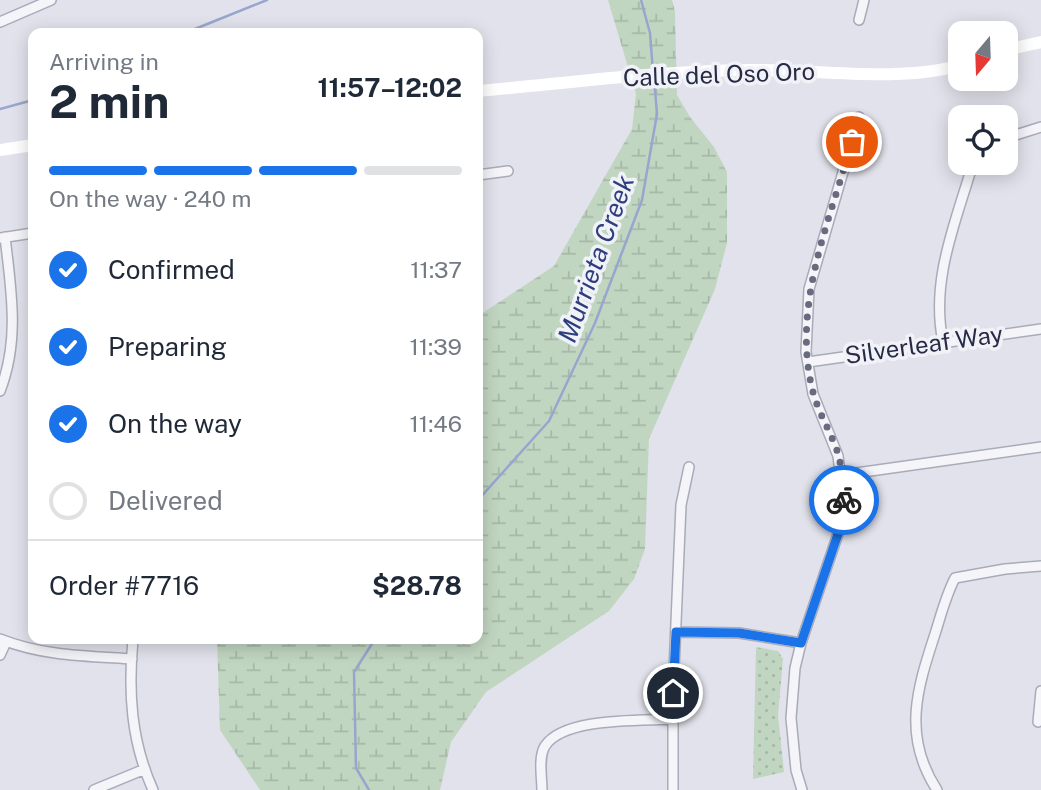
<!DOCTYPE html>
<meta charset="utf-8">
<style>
:root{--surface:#fff;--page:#f2f2f3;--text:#1f2937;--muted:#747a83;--line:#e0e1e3;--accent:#1a73e8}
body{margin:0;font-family:"Public Sans",sans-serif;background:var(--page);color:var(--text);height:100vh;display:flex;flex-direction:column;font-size:26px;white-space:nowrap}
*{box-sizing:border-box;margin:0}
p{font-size:23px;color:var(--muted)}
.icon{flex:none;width:38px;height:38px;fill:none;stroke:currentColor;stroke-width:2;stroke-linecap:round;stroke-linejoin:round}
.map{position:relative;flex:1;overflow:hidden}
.details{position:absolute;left:28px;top:28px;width:455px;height:616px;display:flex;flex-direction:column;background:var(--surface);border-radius:14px;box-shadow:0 4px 18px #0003}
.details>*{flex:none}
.needle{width:46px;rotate:199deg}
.tools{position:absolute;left:948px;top:21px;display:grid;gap:14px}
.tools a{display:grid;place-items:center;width:70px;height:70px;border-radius:14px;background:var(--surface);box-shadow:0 4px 18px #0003;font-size:35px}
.pin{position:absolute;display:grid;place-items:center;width:60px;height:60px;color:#fff;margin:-30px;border:4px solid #fff;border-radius:50%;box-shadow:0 2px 7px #0007}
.courier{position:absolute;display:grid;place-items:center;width:70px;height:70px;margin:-35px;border:5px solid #1a73e8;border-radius:50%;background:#fff;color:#222;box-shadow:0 2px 9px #0007}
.headline em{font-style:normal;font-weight:700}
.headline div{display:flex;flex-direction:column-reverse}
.headline{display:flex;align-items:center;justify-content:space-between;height:119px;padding:0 21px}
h1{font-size:46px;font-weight:700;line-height:52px}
.bar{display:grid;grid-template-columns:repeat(4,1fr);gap:10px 7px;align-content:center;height:84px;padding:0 21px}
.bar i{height:9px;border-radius:5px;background:var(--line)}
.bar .active{background:var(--accent)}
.bar p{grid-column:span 4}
.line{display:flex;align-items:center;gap:18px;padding:0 21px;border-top:2px solid var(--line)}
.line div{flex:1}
ol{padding:0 21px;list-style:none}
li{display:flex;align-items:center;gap:21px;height:77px}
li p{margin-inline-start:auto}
li .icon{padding:7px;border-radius:50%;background:var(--accent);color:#fff;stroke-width:4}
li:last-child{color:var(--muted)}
li i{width:38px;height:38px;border:4px solid var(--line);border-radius:50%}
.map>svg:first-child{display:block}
</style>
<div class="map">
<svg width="1041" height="790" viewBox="0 0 1041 790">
<defs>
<pattern id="grass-dots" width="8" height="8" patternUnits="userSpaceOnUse" patternTransform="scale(1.75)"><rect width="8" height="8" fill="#c1d6c1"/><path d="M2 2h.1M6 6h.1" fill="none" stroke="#a6b8a7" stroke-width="1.8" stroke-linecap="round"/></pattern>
<pattern id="wetland-marsh" width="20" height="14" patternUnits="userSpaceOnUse" patternTransform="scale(1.75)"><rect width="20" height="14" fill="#c1d6c1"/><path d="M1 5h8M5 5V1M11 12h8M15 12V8" fill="none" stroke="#a6b8a7"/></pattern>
</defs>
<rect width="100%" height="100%" fill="#e1e2eb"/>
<path fill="url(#grass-dots)" d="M 756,647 L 778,651 L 783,659 L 778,715 L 784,772 L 753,779 Z"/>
<path fill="url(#wetland-marsh)" d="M 608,0 L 672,0 L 675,12 L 677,95 L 690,117 L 714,147 L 727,172 L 727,243 L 715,289 L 649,439 L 645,549 L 634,579 L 609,611 L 486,692 L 451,742 L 440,790 L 260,790 L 220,730 L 217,639 L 478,639 L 478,316 L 554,266 L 632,129 L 636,94 Z"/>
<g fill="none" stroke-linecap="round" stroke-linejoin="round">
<path stroke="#98a6cf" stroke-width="2.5" d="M 641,0 L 650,33 L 653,72
M 185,33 L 267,0
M 0,109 L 33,100
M 478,500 L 549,421 L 595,323 L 642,200 L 657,114 L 654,78
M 369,790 L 356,768 L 354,672 L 375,639"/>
<defs>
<path id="street" d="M 859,20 L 864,0
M 0,22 L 51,0
M 1006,138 L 1041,127
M 478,175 L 508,171
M 0,238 L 33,233
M 943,342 C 930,280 956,222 973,163
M 808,362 L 1041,329
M 0,391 C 20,340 11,289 5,237
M 842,475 L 1041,447
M 676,632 L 739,633 L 801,643
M 0,639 C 43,656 86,656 132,659
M 133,639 C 128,692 131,741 153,790
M 0,655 L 6,642
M 1038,722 L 1041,691
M 94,790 L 145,769
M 542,790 C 542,778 538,757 545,746 C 564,717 641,721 672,719
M 673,790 L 673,693 L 681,505 L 689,467
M 802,790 L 796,770 L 791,718 L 795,668 L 801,643 L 840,528 L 844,506 L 838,456 L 813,394 L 806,352 L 809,289 L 859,117
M 937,790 C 902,736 917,689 935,634 C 941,615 946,595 955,578 L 1005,569 L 1041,566"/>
</defs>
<use href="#street" stroke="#a9abb9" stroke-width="12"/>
<use href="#street" stroke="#f4f4f9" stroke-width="9"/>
<path stroke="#fff" stroke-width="12" d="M 1006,50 L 1041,42
M 478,91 C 568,83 658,71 748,70 C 813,69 900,83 961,65
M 0,150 L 33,145"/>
</g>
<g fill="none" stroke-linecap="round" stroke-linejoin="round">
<path stroke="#686b7f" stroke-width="7" stroke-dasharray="0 12.6" d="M 844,500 C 843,486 842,471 839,457 C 833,435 819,415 813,392 C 791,307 829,223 852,142"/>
<path stroke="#1a73e8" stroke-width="9" d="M 673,693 L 676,632 L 739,633 L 801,643 L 840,528 L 844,500"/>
</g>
<g text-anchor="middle" stroke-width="7" stroke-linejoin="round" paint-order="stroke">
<g font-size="24" fill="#272b45" stroke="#f1f2f8">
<text transform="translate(719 75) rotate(-2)" y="8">Calle del Oso Oro</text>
<text transform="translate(924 345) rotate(-8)" y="8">Silverleaf Way</text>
</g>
<g font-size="26" font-style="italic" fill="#2c3e7e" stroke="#f1f2f8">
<text transform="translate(596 259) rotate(-70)" y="9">Murrieta Creek</text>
</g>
</g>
</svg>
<div class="tools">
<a><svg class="needle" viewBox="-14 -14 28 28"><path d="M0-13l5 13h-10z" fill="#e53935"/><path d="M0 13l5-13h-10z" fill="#747a83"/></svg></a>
<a><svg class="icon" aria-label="locate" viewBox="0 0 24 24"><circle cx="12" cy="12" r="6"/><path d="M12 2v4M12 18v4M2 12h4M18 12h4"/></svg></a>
</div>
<div class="pin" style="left:852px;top:142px;background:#ea580c"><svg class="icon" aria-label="bag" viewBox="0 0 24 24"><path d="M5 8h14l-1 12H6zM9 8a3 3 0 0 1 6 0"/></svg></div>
<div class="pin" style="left:673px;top:693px;background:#1f2937"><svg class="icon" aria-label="home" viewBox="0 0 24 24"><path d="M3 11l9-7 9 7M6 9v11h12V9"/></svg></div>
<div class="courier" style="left:844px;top:500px"><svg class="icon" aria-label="bike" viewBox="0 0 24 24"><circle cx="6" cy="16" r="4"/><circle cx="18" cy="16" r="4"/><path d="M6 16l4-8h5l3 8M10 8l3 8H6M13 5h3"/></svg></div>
<section class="details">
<div class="headline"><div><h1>2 min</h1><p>Arriving in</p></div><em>11:57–12:02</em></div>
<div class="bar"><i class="active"></i><i class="active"></i><i class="active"></i><i></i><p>On the way · 240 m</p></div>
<ol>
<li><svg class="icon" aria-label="check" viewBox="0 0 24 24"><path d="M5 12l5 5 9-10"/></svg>Confirmed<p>11:37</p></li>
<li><svg class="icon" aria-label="check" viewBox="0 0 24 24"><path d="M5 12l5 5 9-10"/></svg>Preparing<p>11:39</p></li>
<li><svg class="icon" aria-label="check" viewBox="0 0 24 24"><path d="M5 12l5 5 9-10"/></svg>On the way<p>11:46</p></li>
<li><i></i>Delivered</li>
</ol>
<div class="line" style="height:91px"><div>Order #7716</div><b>$28.78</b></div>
</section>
</div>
